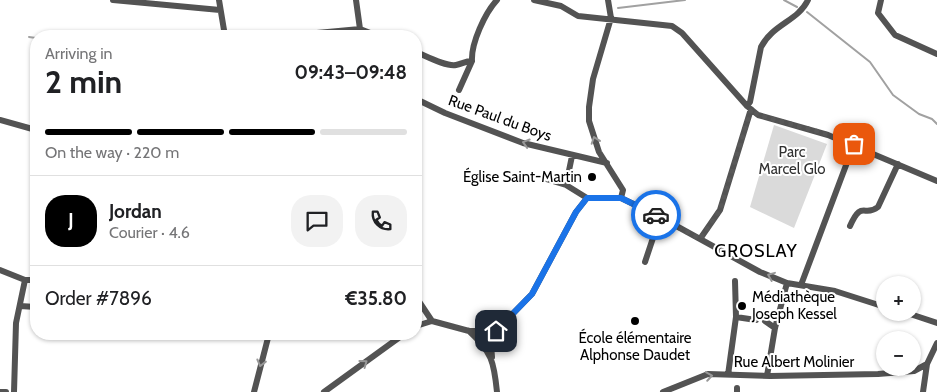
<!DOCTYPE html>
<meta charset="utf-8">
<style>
:root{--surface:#fff;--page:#f2f2f2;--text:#202124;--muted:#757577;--line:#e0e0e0;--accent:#000}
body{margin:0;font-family:Cabin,sans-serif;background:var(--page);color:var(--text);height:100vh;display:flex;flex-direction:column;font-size:19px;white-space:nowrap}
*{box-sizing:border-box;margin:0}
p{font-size:16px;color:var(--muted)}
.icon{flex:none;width:28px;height:28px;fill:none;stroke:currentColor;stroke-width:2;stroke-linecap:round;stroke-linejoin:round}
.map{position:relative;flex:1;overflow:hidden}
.sheet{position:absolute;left:30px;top:30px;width:392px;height:310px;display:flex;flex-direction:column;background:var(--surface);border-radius:20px;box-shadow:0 1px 4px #0004}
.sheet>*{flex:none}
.tools{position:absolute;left:876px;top:276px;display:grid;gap:10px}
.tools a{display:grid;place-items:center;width:45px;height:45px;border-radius:50%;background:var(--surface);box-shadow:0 1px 4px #0004;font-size:25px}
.pin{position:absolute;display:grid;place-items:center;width:42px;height:42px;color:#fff;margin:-21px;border-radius:10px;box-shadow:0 2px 8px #0006}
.courier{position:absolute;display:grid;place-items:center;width:50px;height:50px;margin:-25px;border:4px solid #1a73e8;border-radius:50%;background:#fff;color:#222;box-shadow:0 1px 6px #0007}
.head em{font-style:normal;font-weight:800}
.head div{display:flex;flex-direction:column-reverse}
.head{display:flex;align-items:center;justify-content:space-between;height:85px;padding:0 15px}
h1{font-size:32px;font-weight:800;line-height:38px}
.bar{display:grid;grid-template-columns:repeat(4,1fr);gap:8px 5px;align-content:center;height:60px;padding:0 15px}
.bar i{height:6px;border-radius:4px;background:var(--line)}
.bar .current{background:var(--accent)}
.bar p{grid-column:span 4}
.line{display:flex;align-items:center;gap:12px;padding:0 15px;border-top:1px solid var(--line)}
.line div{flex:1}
.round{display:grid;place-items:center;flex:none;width:52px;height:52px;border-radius:20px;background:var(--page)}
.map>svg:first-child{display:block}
</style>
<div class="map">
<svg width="937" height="392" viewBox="0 0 937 392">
<rect width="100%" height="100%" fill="#fff"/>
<path fill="#dadada" d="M 774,125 L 827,144 L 794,228 L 750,207 Z"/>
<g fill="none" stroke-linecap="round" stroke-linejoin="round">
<path stroke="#a1a1a1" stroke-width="2" d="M 784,0 L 797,7
M 618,8 L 685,0
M 807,12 L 870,62 L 893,95 L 919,114 L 932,119 L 937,124
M 29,37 L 36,38"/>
<path stroke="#535353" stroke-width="6" d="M 113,0 L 220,10
M 219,0 L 225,36
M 356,0 L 360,29 L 378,36
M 534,0 L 561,6 L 578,16 L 672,26 L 682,33 L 747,106 L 758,115 L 828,135 L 937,181
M 608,0 L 611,18 L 593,79 L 589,107 L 589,121 L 599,152 L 623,190 L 621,198
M 881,0 L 878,13 L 895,35 L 937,54
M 317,33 L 360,29
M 416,52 C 426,56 446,67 456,65 C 462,64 465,61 472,61 C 471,43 485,13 497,0
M 459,90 L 472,61
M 416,99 L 445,113 L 523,143 L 607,163
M 747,106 L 750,102 L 761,47 C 773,24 798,21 808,0
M 0,120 L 36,130
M 572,156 L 566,185 L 587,198
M 546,179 L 566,185
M 850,226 C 862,199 864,218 878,207 L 898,164
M 700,239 L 720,210 L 751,109
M 645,262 L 660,217
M 0,270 L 25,280 L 36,280
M 801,285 L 854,144
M 416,297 L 432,321 L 469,331 L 496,331 L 532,294 L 576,212 L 587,198 L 621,198 L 660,217 L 760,272 L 787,283 L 835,291 L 885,307
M 20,306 L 36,307
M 904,312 L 937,323
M 736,317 L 756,320
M 765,321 L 775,328
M 416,326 L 432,321
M 469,331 C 492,352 494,362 497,392
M 492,357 L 491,345 L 496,331
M 728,375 L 736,317 L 735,281
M 767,376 L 775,328 L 787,283
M 737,388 L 737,392
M 0,392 L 6,392
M 14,392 L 16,323 L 25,280
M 254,392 L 269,334
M 324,392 L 404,334
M 663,392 L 708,374 L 770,376 L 878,374 L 914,371 L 927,364
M 923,392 L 927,364 L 937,343"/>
</g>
<defs><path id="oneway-chevron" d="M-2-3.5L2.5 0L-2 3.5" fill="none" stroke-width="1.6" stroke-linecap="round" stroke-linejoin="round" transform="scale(1.25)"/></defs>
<g stroke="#989898">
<use href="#oneway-chevron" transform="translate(595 140) rotate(-109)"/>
<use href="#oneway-chevron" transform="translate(526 143) rotate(-163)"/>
<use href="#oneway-chevron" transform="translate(771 276) rotate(-158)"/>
<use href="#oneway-chevron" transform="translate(261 363) rotate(104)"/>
<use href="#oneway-chevron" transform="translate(364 363) rotate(-36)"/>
<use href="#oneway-chevron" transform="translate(709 376) rotate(-9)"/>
</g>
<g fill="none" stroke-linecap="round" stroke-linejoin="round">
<path stroke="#595959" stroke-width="5" stroke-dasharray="0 9" d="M 656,215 L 700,239 L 720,210 L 751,109 L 758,115 L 816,131 L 854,144"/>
<path stroke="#1a73e8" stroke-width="6" d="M 496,331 L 532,294 L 576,212 L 587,198 L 621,198 L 656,215"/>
</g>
<g fill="#000" stroke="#fff" stroke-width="2">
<circle cx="592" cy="177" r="5"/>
<circle cx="742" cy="306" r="5"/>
<circle cx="635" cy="321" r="5"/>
</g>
<g text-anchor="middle" stroke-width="4" stroke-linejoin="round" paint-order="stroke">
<g font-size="15" fill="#000" stroke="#fff">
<text transform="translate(500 118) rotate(20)" y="5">Rue Paul du Boys</text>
<text x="794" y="367">Rue Albert Molinier</text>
</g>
<g font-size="15" fill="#313131" stroke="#fff">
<text x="792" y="157">Parc<tspan x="792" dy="17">Marcel Glo</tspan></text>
</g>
<g font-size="15" fill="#000" stroke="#fff" text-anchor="end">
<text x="582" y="182">Église Saint-Martin</text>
<text x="752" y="302" text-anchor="start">Médiathèque<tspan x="752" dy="17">Joseph Kessel</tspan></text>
<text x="635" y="343" text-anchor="middle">École élémentaire<tspan x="635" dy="17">Alphonse Daudet</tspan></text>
</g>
<g font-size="18" letter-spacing="1" fill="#000" stroke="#fff">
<text x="756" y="257">GROSLAY</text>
</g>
</g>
</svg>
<div class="tools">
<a>+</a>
<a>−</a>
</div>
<div class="pin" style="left:854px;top:144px;background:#ea580c"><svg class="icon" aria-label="bag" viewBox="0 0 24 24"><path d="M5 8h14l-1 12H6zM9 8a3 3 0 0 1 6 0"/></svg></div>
<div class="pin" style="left:496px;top:331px;background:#1f2937"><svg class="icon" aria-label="home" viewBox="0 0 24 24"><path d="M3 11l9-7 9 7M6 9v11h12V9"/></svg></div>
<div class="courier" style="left:656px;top:215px"><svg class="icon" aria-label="car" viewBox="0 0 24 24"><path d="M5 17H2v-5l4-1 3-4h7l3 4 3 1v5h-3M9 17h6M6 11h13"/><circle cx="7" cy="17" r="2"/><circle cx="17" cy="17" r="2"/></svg></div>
<section class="sheet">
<div class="head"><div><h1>2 min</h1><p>Arriving in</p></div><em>09:43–09:48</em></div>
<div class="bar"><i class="current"></i><i class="current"></i><i class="current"></i><i></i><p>On the way · 220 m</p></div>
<div class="line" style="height:90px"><b class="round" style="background:var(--accent);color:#fff">J</b><div><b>Jordan</b><p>Courier · 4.6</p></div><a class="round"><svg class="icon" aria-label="chat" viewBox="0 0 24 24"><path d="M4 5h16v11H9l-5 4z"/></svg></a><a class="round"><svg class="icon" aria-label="phone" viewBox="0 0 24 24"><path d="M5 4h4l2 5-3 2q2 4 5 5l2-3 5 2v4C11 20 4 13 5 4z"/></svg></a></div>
<div class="line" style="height:65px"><div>Order #7896</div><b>€35.80</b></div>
</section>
</div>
